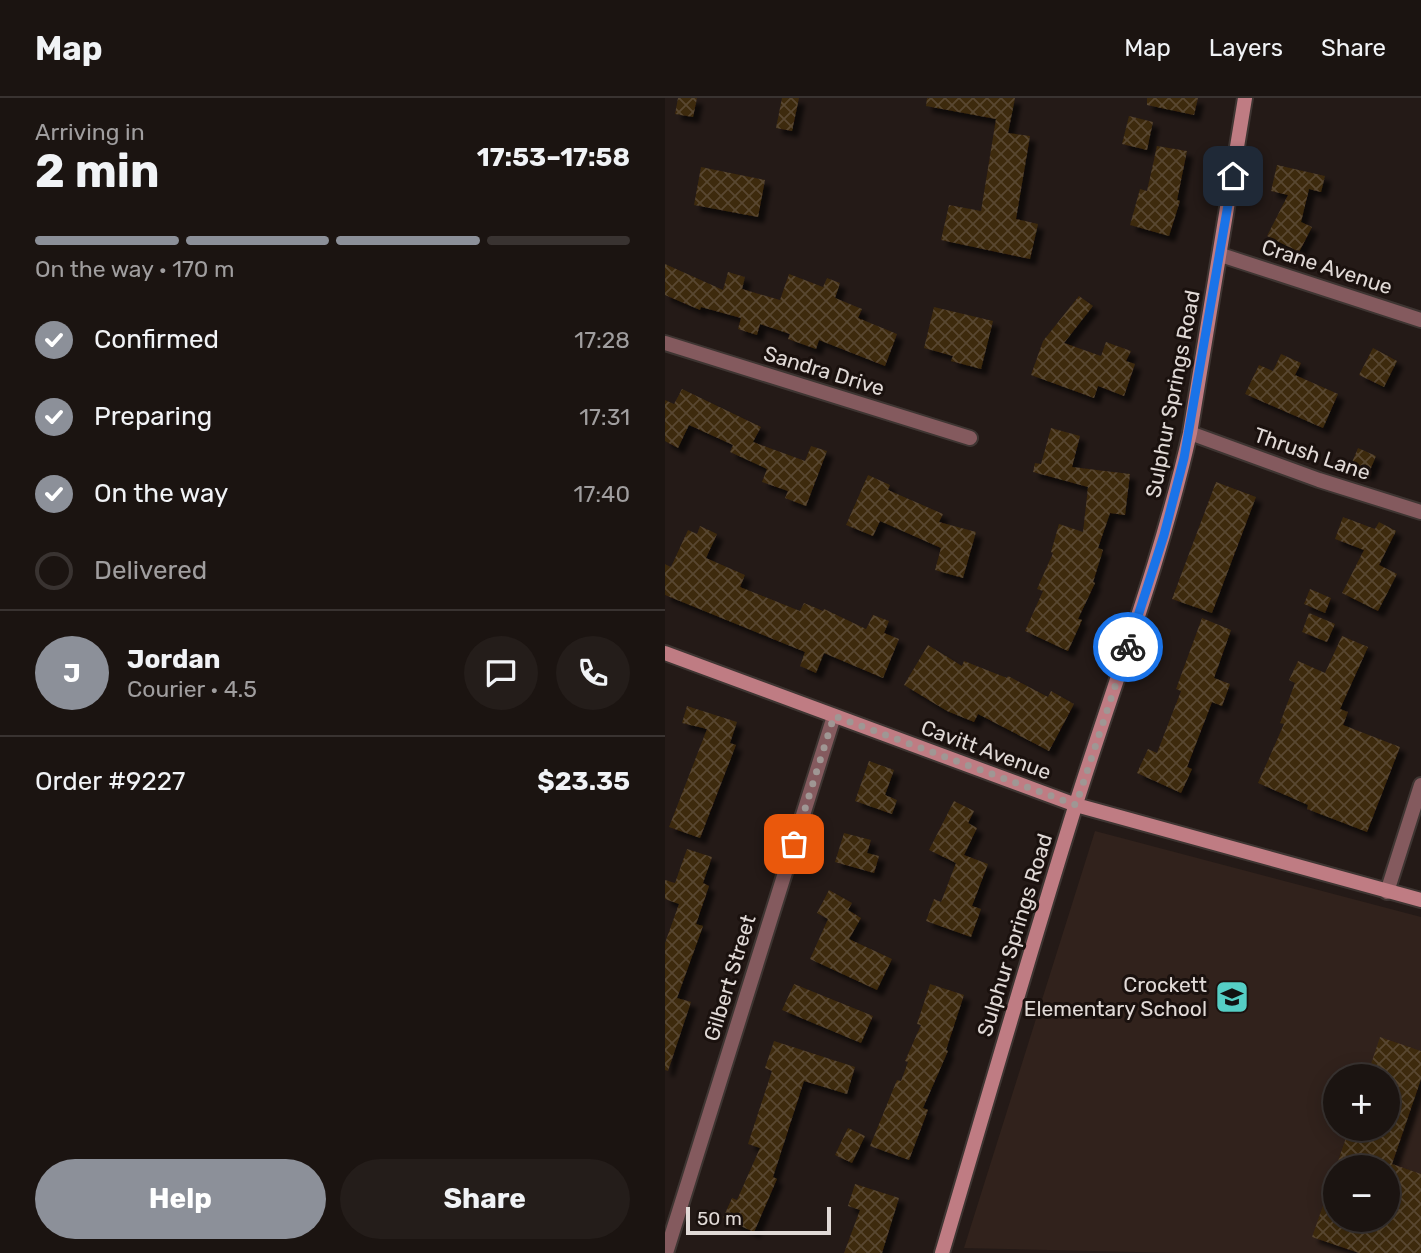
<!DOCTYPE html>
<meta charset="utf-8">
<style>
:root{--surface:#1b1411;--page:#241d1a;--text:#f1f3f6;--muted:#a09e9f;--line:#393331;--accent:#8c9099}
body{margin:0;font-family:Rubik,sans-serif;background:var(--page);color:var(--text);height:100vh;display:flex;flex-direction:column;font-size:26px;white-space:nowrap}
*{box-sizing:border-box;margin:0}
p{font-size:23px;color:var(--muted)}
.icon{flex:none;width:38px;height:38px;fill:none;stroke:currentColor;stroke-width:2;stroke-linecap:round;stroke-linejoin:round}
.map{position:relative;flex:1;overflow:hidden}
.panel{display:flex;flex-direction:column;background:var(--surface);width:665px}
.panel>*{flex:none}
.fabs{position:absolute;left:658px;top:966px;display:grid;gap:14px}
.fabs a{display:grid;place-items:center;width:77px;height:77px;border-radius:50%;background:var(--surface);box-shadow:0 4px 18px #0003,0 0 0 2px var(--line);font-size:35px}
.scale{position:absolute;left:21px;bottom:18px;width:145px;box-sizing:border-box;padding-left:7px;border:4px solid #e1dad7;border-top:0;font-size:19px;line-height:24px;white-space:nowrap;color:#e1dad7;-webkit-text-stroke:5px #1a110e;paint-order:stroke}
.pin{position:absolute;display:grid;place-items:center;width:60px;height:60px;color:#fff;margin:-30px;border-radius:14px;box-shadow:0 4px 10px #0006}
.courier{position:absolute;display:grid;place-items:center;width:70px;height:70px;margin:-35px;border:5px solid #1a73e8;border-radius:50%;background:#fff;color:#222;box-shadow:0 2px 9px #0007}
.overview em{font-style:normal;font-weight:700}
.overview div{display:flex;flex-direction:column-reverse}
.overview{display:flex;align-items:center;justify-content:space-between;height:119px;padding:0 35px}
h1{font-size:46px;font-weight:700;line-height:52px}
.bar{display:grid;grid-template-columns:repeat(4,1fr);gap:10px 7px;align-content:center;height:84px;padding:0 35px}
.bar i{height:9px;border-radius:5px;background:var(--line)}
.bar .active{background:var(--accent)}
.bar p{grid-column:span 4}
.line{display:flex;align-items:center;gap:18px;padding:0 35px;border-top:2px solid var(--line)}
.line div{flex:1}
.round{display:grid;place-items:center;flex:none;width:74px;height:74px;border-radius:37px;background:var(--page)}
ol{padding:0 35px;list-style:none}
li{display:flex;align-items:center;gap:21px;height:77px}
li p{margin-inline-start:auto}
li .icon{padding:7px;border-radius:50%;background:var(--accent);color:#fff;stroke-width:4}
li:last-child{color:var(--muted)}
li i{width:38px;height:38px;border:4px solid var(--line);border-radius:50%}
.button{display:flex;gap:14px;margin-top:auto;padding:14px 35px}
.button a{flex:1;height:80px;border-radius:42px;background:var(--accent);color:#fff;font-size:28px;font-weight:700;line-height:80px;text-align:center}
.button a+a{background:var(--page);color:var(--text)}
header{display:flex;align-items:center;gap:42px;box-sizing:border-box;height:98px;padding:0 35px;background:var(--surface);border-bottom:2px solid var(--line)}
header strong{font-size:33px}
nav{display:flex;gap:38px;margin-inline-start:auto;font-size:24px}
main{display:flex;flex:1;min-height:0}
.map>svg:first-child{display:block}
</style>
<header>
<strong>Map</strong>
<nav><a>Map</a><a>Layers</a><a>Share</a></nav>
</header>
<main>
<section class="panel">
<div class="overview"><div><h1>2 min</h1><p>Arriving in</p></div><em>17:53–17:58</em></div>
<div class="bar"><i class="active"></i><i class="active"></i><i class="active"></i><i></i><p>On the way · 170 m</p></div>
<ol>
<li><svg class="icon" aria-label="check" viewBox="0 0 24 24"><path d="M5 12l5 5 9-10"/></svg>Confirmed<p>17:28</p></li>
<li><svg class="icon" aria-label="check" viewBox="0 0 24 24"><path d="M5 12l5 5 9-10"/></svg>Preparing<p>17:31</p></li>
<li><svg class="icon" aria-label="check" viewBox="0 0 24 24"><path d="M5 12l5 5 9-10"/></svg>On the way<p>17:40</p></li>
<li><i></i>Delivered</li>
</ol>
<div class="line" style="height:126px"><b class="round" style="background:var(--accent);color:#fff">J</b><div><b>Jordan</b><p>Courier · 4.5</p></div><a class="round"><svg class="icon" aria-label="chat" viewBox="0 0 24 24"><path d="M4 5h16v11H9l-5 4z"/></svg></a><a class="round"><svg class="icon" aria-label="phone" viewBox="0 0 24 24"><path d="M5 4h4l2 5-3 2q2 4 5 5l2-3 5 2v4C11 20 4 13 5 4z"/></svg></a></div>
<div class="line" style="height:91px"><div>Order #9227</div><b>$23.35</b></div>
<div class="button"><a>Help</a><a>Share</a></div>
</section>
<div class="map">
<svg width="756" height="1155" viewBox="0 0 756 1155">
<defs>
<pattern id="building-cross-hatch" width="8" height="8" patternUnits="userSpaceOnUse" patternTransform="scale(1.75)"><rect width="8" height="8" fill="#3d290f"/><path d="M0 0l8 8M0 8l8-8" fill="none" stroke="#594731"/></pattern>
<filter id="shadow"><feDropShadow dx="6" dy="6" stdDeviation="2" flood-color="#0009"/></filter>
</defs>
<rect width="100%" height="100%" fill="#241a17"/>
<path fill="#31221c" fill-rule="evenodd" d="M 430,733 L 756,819 L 756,1155 L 514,1155 L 299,1150 ZM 670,978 L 723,978 L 723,1031 L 670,1031 ZM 670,1069 L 723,1069 L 723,1122 L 670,1122 Z"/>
<path fill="url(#building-cross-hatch)" filter="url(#shadow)" d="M 13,0 L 32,0 L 28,19 L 10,16 Z
M 117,0 L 134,0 L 127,33 L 111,30 Z
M 262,0 L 350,0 L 343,35 L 365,38 L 351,121 L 373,126 L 365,161 L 276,142 L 284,107 L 316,113 L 331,21 L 261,8 Z
M 482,0 L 533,0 L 529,17 L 482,7 Z
M 464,18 L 488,24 L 482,52 L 457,46 Z
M 492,48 L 522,53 L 512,102 L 515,103 L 504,138 L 465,127 L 475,91 L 482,93 Z
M 612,67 L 660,78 L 656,94 L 644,91 L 636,124 L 647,129 L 634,154 L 602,138 L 623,97 L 606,93 Z
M 36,69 L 100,82 L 93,119 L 29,107 Z
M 0,166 L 58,192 L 63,174 L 80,179 L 77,191 L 115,202 L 124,176 L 158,189 L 162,180 L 175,185 L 170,200 L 197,211 L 193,220 L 232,236 L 220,268 L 154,242 L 151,251 L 123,241 L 125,236 L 95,226 L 92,237 L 73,231 L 76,220 L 36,209 L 35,212 L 0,197 Z
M 414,198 L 428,208 L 399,245 L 436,258 L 441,244 L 466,253 L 461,263 L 470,266 L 459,298 L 433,288 L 429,300 L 366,277 L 378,243 Z
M 269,209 L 328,223 L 316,271 L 286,263 L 288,258 L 259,250 Z
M 708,250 L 732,263 L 719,289 L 694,277 Z
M 616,256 L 636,265 L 630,277 L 673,296 L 658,330 L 580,296 L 594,267 L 608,273 Z
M 17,291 L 96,329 L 88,344 L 140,363 L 146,348 L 162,353 L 141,408 L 120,400 L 123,393 L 97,384 L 102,371 L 65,354 L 68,347 L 24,327 L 13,350 L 0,343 L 0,302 L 9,306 Z
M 386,330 L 415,338 L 407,369 L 465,376 L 460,417 L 445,415 L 433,450 L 438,452 L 428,484 L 430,485 L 413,521 L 417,522 L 403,553 L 360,533 L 378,493 L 372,491 L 388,455 L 386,454 L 394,426 L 418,434 L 423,389 L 368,374 L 370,365 L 376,366 Z
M 693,350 L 711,358 L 703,377 L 685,369 Z
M 203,377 L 225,387 L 223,392 L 278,416 L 274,424 L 311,434 L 298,480 L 270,472 L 276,450 L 215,423 L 208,438 L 181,427 Z
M 551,384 L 591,399 L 547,515 L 507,501 Z
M 678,419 L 710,431 L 714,424 L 731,433 L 714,467 L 732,476 L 713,513 L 677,495 L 699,452 L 670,441 Z
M 35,428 L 52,436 L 41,460 L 80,477 L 75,489 L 135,513 L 139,505 L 158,513 L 159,511 L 201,531 L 208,517 L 224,523 L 219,535 L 234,541 L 218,580 L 159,555 L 151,575 L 135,568 L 140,554 L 0,497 L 0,466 L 6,469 L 23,432 L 32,436 Z
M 645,491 L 666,500 L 660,515 L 639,506 Z
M 644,515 L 670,526 L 662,544 L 637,534 Z
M 537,520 L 566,532 L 549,580 L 565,586 L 557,608 L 547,604 L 522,669 L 527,671 L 516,695 L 472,675 L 483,651 L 492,655 L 516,593 L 511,591 Z
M 677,538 L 703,549 L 675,611 L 683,614 L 678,627 L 735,649 L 702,734 L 642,711 L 643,707 L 593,685 L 619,626 L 615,625 L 630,585 L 624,582 L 633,563 L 660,575 Z
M 263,547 L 297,568 L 299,563 L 342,580 L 343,578 L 383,599 L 386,593 L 409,606 L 384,653 L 313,616 L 309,624 L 282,613 L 239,587 Z
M 22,608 L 72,624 L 65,645 L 71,647 L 35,740 L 4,729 L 42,631 L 17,625 Z
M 204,663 L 229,672 L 220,697 L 232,702 L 227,716 L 190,703 Z
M 289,703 L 309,713 L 303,725 L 312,730 L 299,757 L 323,766 L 307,808 L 316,811 L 306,839 L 261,823 L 269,801 L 276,804 L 291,765 L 264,752 Z
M 179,735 L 206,742 L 202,755 L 214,758 L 209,775 L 170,764 Z
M 22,751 L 47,759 L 38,785 L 44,788 L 31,826 L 38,828 L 12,900 L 26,904 L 3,973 L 0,972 L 0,845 L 14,806 L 0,801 L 0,782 L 10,785 Z
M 164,792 L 187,805 L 183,812 L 196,820 L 184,841 L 227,861 L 212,892 L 145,861 L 163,821 L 152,815 Z
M 129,886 L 208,918 L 196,945 L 117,912 Z
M 265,886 L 299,897 L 281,952 L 283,953 L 258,1010 L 263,1012 L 244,1062 L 205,1048 L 232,982 L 236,983 L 243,964 L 240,963 L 256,927 L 252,926 Z
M 715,939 L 756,953 L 756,981 L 727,1066 L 756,1076 L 756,1155 L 694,1155 L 647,1139 L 668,1079 L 670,1080 L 670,1122 L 723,1122 L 723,1069 L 671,1069 L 684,1031 L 723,1031 L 723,978 L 702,978 Z
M 109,943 L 190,969 L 182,996 L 139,983 L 108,1079 L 112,1081 L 89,1134 L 58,1120 L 67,1100 L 72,1102 L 95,1050 L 83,1046 L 107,973 L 100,970 Z
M 183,1030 L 200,1038 L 187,1065 L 170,1057 Z
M 190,1086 L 234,1100 L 217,1155 L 179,1155 L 195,1112 L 183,1108 Z"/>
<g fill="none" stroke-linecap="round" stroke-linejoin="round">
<defs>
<path id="street" d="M 556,157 L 756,222
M 0,245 L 305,340
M 525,335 L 654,382 L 756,414
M 722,794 L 756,687
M 1,1155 L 169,618"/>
<path id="secondary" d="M 0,555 L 411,707 L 756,802
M 277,1155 C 321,1006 364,857 410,709 C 449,585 496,463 525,335 L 580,0"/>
</defs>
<use href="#street" stroke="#3e3532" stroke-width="18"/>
<use href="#secondary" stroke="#3e3532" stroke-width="18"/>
<use href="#street" stroke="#845a5e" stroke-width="14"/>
<use href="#secondary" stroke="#bf7c83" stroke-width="14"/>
</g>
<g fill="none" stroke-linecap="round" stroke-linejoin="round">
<path stroke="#9f9794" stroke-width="7" stroke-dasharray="0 12.6" d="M 129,746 L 169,618 L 411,707 L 463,549"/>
<path stroke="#1a73e8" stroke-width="9" d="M 463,549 L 499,437 L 519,360 L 568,78"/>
</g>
<defs>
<symbol id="school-square" viewBox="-11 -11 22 22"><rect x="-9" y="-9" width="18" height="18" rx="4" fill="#55cec5" stroke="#1a110e"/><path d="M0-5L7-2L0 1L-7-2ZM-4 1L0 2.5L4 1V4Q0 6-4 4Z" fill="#111"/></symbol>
</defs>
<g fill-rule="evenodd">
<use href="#school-square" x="548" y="880" width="38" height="38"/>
</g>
<g text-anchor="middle" stroke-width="6" stroke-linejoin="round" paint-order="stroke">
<g font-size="21" fill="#e1dad7" stroke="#1a110e">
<text transform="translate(662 169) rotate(18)" y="7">Crane Avenue</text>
<text transform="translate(159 273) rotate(17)" y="7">Sandra Drive</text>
<text transform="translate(508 296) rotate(-79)" y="7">Sulphur Springs Road</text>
<text transform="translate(647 356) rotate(19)" y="7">Thrush Lane</text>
<text transform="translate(321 652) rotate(20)" y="7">Cavitt Avenue</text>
<text transform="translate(350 837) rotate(-73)" y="7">Sulphur Springs Road</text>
<text transform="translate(65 880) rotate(-73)" y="7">Gilbert Street</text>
</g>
<g font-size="21" fill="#e1dad7" stroke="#1a110e" text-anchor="end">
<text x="542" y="894">Crockett<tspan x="542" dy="24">Elementary School</tspan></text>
</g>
</g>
</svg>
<div class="fabs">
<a>+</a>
<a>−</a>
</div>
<div class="scale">50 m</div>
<div class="pin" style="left:129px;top:746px;background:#ea580c"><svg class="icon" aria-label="bag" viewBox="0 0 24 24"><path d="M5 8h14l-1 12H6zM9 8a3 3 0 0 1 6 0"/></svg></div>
<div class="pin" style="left:568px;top:78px;background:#1f2937"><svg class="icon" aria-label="home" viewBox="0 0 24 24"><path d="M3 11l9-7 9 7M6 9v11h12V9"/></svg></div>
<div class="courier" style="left:463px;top:549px"><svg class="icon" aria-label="bike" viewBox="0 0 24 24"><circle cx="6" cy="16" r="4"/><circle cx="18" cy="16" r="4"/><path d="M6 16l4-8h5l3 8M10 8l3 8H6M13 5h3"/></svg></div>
</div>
</main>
